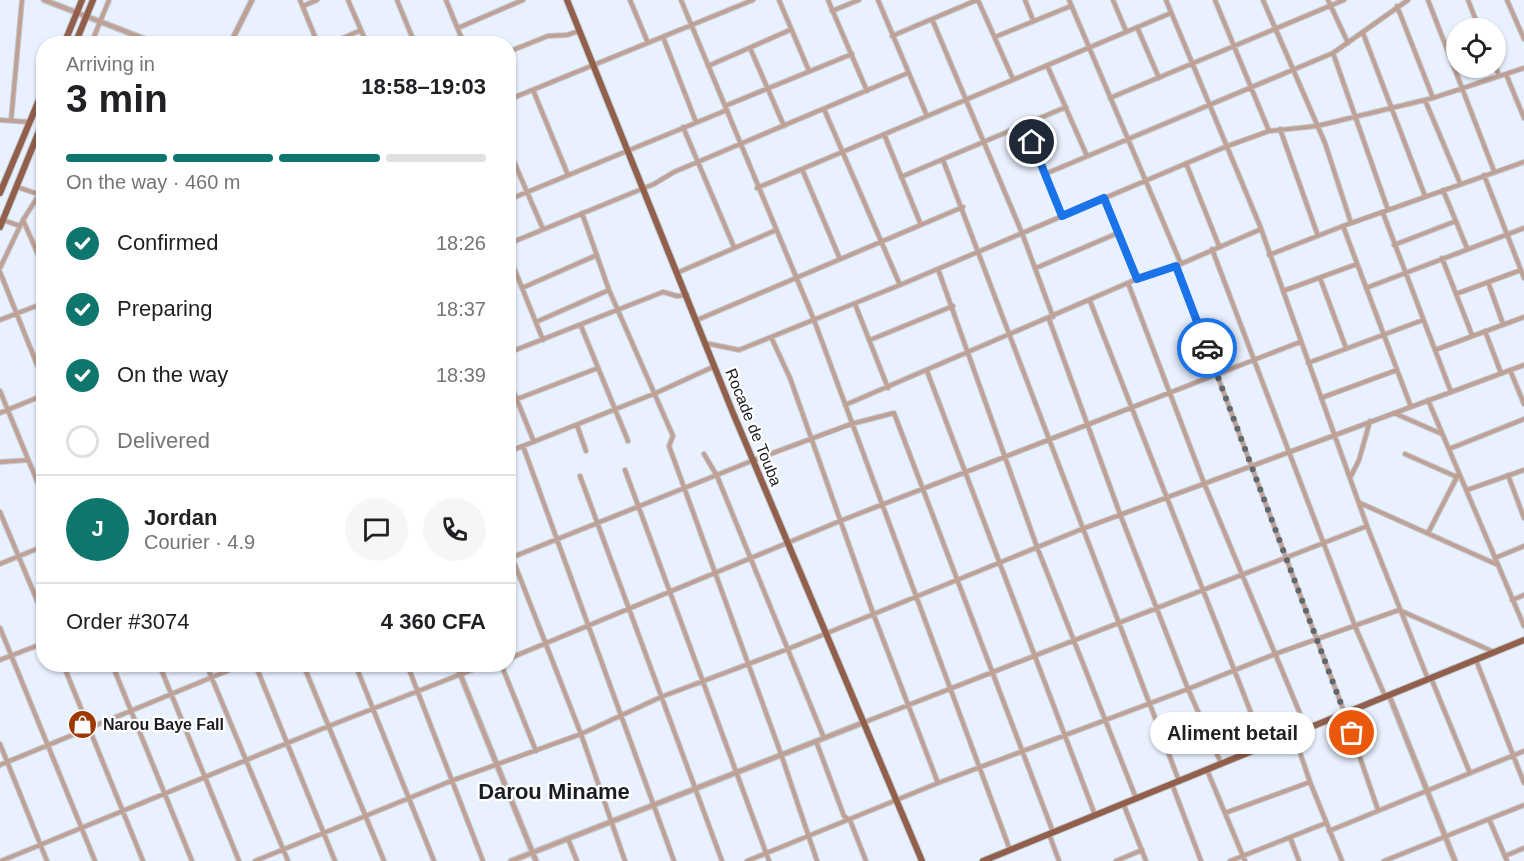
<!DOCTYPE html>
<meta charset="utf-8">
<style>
:root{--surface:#fff;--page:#f6f6f6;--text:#202124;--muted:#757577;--line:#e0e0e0;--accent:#0f766e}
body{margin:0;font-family:Arial,sans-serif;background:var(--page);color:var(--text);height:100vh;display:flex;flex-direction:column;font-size:22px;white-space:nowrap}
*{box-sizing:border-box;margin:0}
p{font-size:20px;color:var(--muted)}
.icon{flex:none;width:33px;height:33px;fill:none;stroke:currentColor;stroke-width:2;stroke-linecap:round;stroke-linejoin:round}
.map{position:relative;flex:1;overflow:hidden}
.details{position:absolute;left:36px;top:36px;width:480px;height:636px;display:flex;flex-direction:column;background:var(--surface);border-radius:24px;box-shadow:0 2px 4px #0004}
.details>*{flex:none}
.tools{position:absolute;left:1446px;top:18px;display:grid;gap:12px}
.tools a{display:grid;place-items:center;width:60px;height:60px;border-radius:50%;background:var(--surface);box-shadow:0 2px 4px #0004;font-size:30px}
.pin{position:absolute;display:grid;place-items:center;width:51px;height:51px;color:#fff;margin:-26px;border:3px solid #fff;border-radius:50%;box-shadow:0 2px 6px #0007}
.courier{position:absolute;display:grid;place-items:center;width:60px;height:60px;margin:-30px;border:4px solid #1a73e8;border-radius:50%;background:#fff;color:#222;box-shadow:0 2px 8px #0007}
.bubble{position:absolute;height:42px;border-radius:21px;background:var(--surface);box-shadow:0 2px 4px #0004;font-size:20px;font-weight:600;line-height:42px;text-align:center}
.headline em{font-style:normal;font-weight:600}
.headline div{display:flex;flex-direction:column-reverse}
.headline{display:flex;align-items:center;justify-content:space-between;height:102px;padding:0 30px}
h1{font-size:39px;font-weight:600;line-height:45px}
.bar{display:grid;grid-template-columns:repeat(4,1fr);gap:9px 6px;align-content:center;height:72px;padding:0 30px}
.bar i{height:8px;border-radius:4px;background:var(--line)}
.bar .current{background:var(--accent)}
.bar p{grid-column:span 4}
.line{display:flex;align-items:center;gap:15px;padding:0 30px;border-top:2px solid var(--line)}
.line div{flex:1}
.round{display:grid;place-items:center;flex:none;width:63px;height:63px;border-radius:32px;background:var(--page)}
ol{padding:0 30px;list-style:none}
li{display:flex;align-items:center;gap:18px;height:66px}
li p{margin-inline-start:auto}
li .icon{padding:6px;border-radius:50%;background:var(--accent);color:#fff;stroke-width:4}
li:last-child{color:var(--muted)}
li i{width:33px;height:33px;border:3px solid var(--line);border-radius:50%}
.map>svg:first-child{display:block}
</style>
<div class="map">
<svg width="1524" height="861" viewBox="0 0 1524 861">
<rect width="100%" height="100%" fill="#e9f1fe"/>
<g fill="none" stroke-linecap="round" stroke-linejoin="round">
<defs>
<path id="minor" d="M 300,0 L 318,44
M 348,0 L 367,44
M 397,0 L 415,44
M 446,0 L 464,44
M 630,0 L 648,43
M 681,0 L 814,320 L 1010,850
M 779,0 L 809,71
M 828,0 L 867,91
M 878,0 L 927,116
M 978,0 L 1013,79
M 1025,0 L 1033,20
M 1069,0 L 1181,264
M 1113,0 L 1126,31
M 1166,0 L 1260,226 L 1367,526 L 1428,679
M 1215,0 L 1269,131
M 1263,0 L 1325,143 L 1351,223
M 1328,0 L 1348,43
M 1428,0 L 1494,171
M 1468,0 L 1479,28
M 1507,0 L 1524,39
M 303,6 L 317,0
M 1397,6 L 1433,98
M 832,11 L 859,0
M 932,19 L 1022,233 L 1053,317
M 1137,27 L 1159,78
M 458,28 L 523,0
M 1363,33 L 1425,196
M 892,36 L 977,0
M 663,37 L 696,122
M 995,37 L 1071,6
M 91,44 L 109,0
M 330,44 L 361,30
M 750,48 L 784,126
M 508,52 L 548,36 L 567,35 L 579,31
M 1333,53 L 1388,210
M 1047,65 L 1087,156
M 708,66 L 790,30
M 1496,67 L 1499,76
M 1506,74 L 1524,118
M 533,90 L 568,175
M 1110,98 L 1344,0
M 508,100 L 753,0
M 1425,100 L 1460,183
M 725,106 L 852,54
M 824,109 L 900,285
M 0,120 L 29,122
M 11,121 L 22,0
M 1025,126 L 1062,216
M 683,127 L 734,247
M 1280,129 L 1318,236
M 884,134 L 921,225
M 508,148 L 543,229
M 943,160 L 1179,781
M 1186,163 L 1219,246
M 802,169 L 840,259
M 1045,174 L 1333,53 L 1408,0
M 1484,175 L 1524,278
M 901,177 L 1066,107
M 17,187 L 44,196
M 757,188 L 1171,13
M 1443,190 L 1467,248
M 1104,198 L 1137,279
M 508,200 L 727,110
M 582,213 L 609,290 L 673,436 L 669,446 L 781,754 L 817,861
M 1383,213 L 1451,392
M 3,220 L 20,226
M 23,220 L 44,268
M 1343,226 L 1411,407
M 508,244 L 654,184 L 674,172 L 908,73
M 1394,245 L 1456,221
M 1212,249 L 1355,626 L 1385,696
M 508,253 L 543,340
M 1269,255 L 1343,226 L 1524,162
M 1442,258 L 1472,335
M 1176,266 L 1345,714 L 1378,810
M 0,268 L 23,220 L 44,187
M 1036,268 L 1118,233
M 938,269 L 1037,547 L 1136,798
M 0,272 L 44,382
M 679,272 L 774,231
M 1320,278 L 1346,348
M 1488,282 L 1503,324
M 1128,283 L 1204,483 L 1306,728
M 522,288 L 597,255
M 1366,288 L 1524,228
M 1283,291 L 1357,264
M 1456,294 L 1521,270
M 1090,301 L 1264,746
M 855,304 L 888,388
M 1049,319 L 1120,514 L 1188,689 L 1221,763
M 0,320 L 44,303
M 697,320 L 963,207
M 536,322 L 609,290
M 581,326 L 628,441
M 1485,331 L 1501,373
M 771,337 L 790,378 L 873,613 L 938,783
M 870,340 L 953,306
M 705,343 L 739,350 L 900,285 L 1225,147 L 1269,131 L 1317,126 L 1433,98 L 1524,68
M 1435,350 L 1524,317
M 508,353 L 663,292 L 677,296 L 687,295
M 1308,363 L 1423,320
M 1510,370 L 1524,404
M 927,371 L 1095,815
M 508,378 L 534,442
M 0,391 L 44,498
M 1321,398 L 1397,370
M 517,399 L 598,368
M 1428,400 L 1524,626
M 845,405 L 1137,279 L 1176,266 L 1259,230
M 0,413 L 44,395
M 1394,413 L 1442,434
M 577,425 L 586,451
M 523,446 L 674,861
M 1449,449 L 1524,419
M 508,452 L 656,393 L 715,366
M 704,454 L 717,476 L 824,738
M 1405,454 L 1457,477
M 0,462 L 28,460
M 625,470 L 769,861
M 1508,475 L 1524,518
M 580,476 L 722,861
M 1351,476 L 1359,460 L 1370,421
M 1467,490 L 1524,470
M 1360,503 L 1498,565
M 0,512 L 44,617
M 1428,533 L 1459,473
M 508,547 L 581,734 L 625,861
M 1495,558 L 1524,546
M 508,559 L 754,460 L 851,424 L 894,413 L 1053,832
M 0,564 L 44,546
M 1512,600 L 1524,595
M 0,628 L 95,861
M 508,659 L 840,521 L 1300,342
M 0,660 L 44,643
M 1476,660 L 1524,783
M 63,664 L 143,861
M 112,664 L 192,861
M 159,664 L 239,861
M 206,664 L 288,861
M 255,664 L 335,861
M 303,664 L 384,861
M 355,664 L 434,861
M 407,664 L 483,861
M 501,664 L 536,751
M 1431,678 L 1470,773
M 865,722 L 1367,526
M 1294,735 L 1310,782 L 1342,861
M 816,741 L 844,816 L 850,820 L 866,861
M 0,744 L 47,861
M 0,765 L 244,664
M 1207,770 L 1245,861
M 1172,784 L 1201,861
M 1123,803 L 1146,861
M 1225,813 L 1310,782
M 1489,819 L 1507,861
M 1329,831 L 1524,751
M 1049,834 L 1059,861
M 1290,837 L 1299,861
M 568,839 L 577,861
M 1505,856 L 1524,848
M 1,861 L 329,726 L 487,664
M 255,861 L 451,781 L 581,734 L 661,697 L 788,649 L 1082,529 L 1524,365
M 747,861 L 938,783 L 1188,689 L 1275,654 L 1399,610 L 1494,652
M 1116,861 L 1142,850
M 1230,861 L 1326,823
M 1384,861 L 1524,805"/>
<path id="tertiary" d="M 44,0 L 158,44
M 230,44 L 252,0
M 456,664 L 536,861
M 1389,695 L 1455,861
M 511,861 L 865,722"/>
<path id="primary" d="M 567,0 L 733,413 L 922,861
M 64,44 L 82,0
M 75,44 L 93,0
M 0,193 L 44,88
M 0,227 L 44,119
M 983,861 L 1524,640"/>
</defs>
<use href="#minor" stroke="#c4cbd6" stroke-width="6"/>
<use href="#tertiary" stroke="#c4cbd6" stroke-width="7"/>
<use href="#primary" stroke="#c4cbd6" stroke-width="8"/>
<use href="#minor" stroke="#bfa195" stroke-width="4"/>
<use href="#tertiary" stroke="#bfa195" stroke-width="4.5"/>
<use href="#primary" stroke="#925f4a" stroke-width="6"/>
</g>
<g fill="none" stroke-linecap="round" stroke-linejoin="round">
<path stroke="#62676e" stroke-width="6" stroke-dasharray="0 10.8" d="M 1207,348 L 1352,733"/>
<path stroke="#1a73e8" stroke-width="8" d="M 1032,142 L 1062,216 L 1104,198 L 1137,279 L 1176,266 L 1207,348"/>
</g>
<defs>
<symbol id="shop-disc" viewBox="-11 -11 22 22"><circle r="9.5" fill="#9d3900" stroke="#fff"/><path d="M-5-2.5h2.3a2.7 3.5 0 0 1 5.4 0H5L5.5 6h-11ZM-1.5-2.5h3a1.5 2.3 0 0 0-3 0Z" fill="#fff"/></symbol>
</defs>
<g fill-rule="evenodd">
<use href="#shop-disc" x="66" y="708" width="33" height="33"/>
</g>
<g text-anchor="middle" stroke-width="4.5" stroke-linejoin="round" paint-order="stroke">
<g font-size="16" fill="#1a1d21" stroke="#fff">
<text transform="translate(754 427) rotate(68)" y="6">Rocade de Touba</text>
</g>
<g font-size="16" font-weight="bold" fill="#1a1d21" stroke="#fff" text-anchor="start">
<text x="103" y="730">Narou Baye Fall</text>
</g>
<g font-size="22" font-weight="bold" fill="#1a1d21" stroke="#fff">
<text x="554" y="799">Darou Miname</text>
</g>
</g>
</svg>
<div class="tools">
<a><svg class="icon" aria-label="locate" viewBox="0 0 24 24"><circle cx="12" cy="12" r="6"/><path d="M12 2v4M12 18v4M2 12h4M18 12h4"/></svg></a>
</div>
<div class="pin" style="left:1352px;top:733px;background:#ea580c"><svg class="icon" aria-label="bag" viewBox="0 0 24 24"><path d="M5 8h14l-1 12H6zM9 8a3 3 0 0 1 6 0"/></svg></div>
<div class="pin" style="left:1032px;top:142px;background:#1f2937"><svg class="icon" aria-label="home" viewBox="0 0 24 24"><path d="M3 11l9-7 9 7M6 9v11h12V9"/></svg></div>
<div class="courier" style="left:1207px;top:348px"><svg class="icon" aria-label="car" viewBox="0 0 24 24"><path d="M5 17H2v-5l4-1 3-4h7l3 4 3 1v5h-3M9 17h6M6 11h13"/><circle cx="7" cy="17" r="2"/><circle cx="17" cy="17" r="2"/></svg></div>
<div class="bubble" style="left:1150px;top:712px;width:165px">Aliment betail</div>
<section class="details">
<div class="headline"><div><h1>3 min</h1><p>Arriving in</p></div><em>18:58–19:03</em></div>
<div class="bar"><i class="current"></i><i class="current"></i><i class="current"></i><i></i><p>On the way · 460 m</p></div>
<ol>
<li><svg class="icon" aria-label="check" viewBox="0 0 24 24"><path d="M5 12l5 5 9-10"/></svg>Confirmed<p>18:26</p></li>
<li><svg class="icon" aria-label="check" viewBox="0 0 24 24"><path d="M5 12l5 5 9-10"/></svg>Preparing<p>18:37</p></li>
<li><svg class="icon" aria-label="check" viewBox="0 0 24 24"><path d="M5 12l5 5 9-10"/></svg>On the way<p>18:39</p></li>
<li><i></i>Delivered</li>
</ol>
<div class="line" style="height:108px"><b class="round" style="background:var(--accent);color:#fff">J</b><div><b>Jordan</b><p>Courier · 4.9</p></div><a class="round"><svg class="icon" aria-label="chat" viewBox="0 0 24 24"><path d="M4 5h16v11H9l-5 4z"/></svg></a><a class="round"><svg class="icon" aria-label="phone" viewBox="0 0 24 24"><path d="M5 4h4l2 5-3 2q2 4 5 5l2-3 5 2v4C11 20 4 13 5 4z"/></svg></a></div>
<div class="line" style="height:78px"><div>Order #3074</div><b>4 360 CFA</b></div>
</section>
</div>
